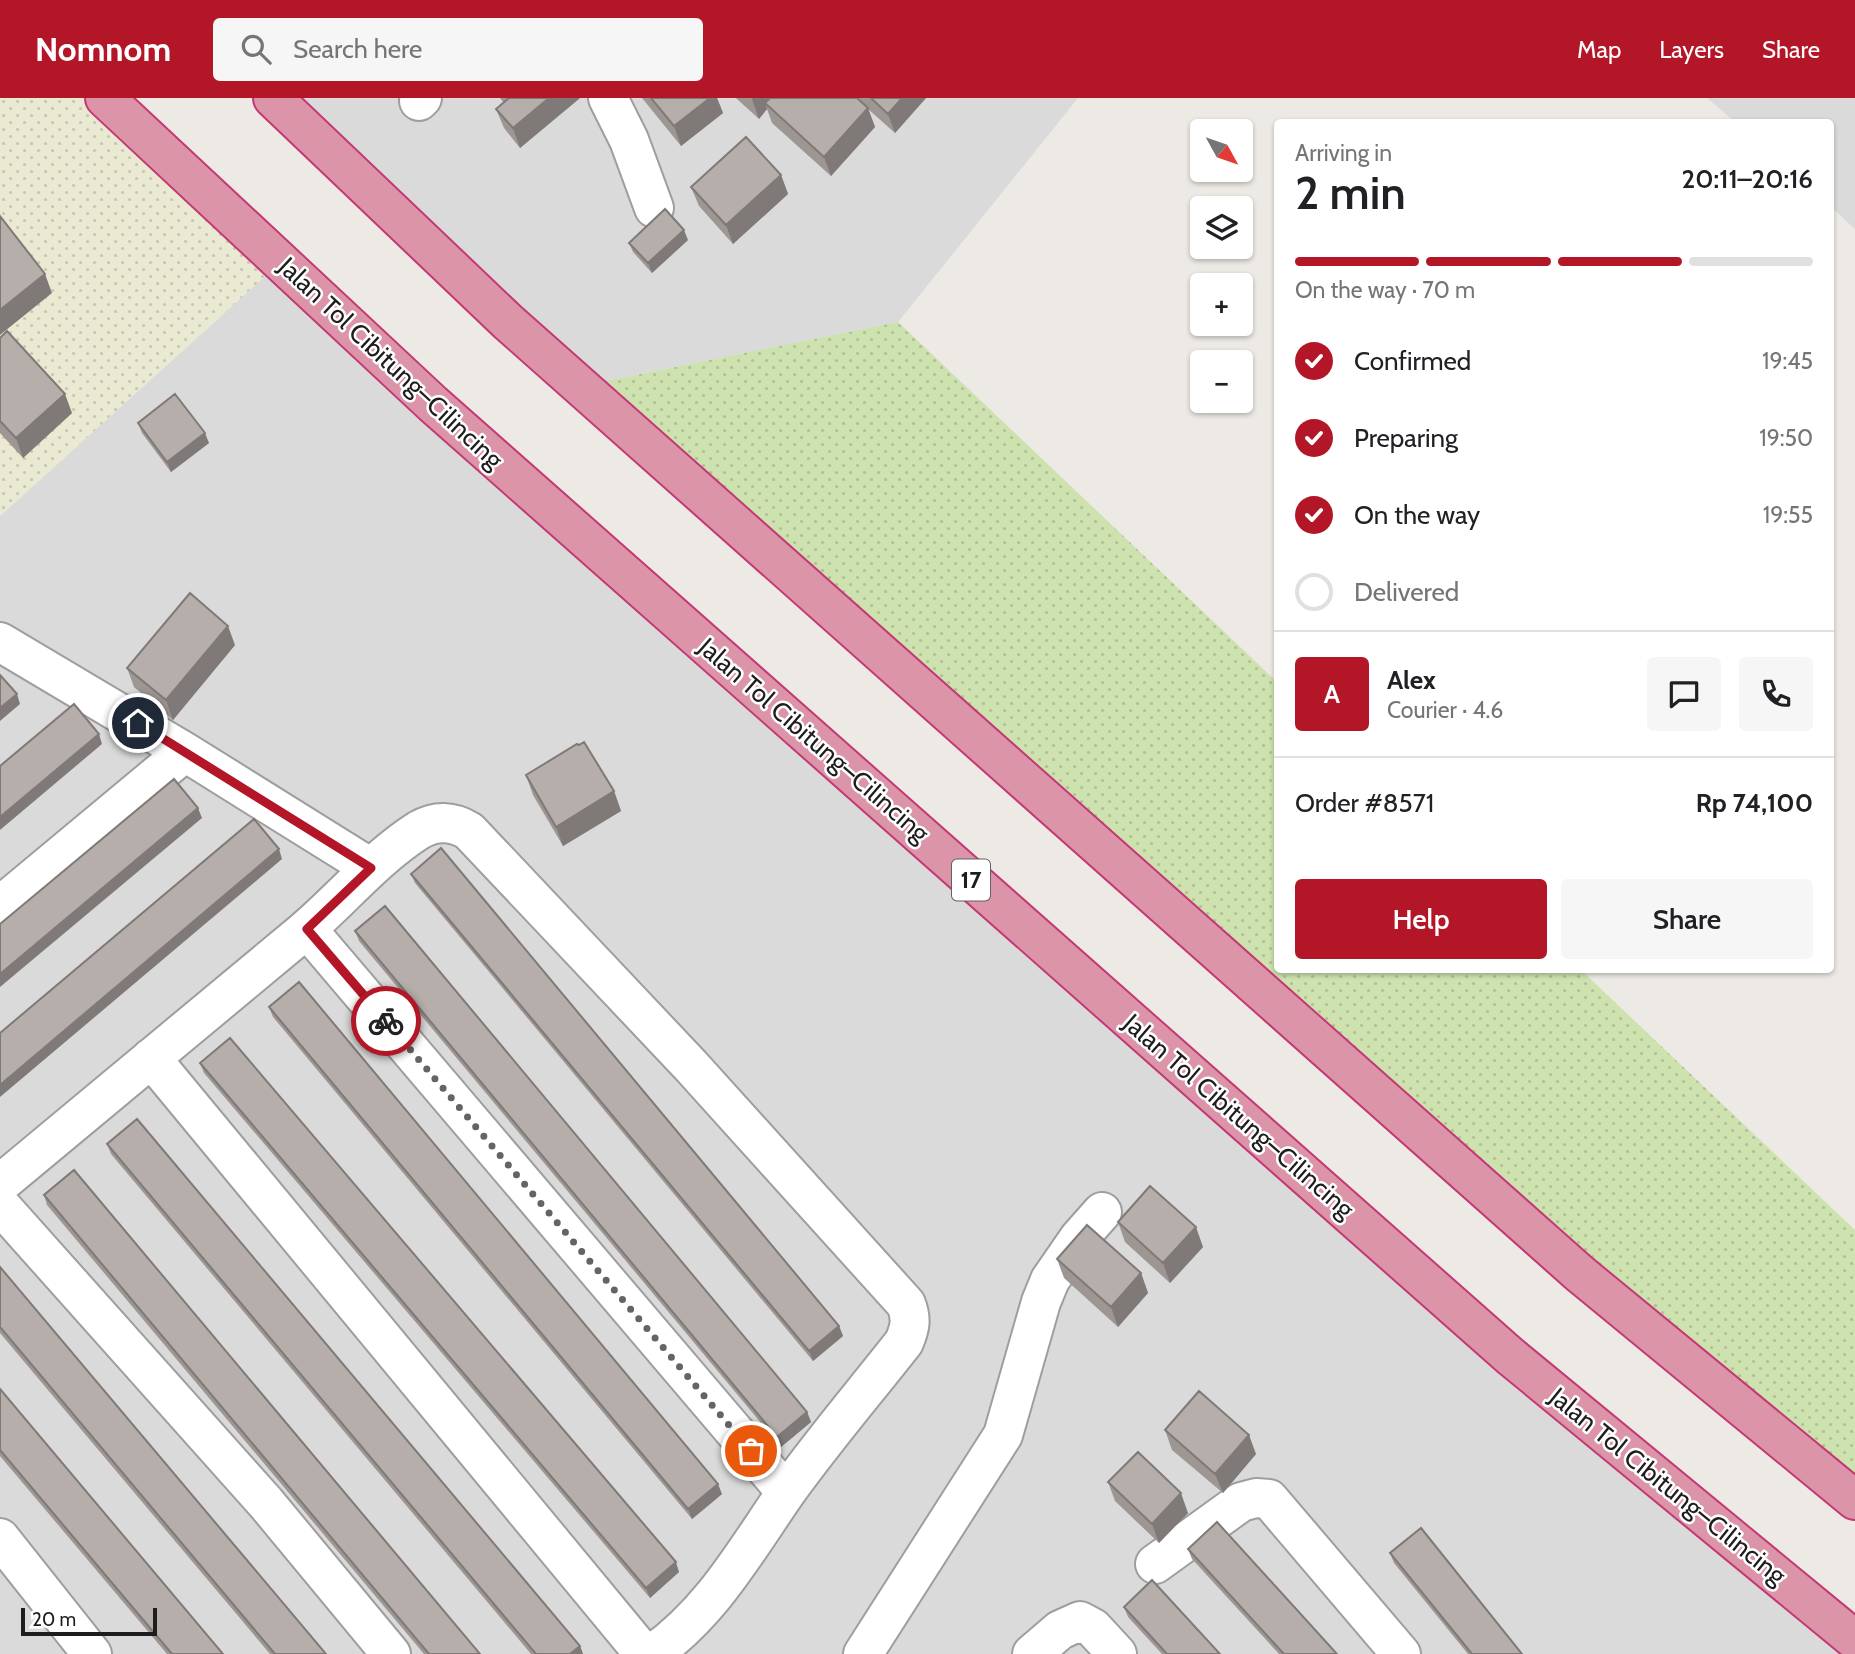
<!DOCTYPE html>
<meta charset="utf-8">
<style>
:root{--surface:#fff;--page:#f6f6f6;--text:#202124;--muted:#757577;--line:#e0e0e0;--accent:#b31727}
body{margin:0;font-family:Cabin,sans-serif;background:var(--page);color:var(--text);height:100vh;display:flex;flex-direction:column;font-size:26px;white-space:nowrap}
*{box-sizing:border-box;margin:0}
p{font-size:23px;color:var(--muted)}
.icon{flex:none;width:38px;height:38px;fill:none;stroke:currentColor;stroke-width:2;stroke-linecap:round;stroke-linejoin:round}
.map{position:relative;flex:1;overflow:hidden}
.details{position:absolute;left:1274px;top:21px;width:560px;height:854px;display:flex;flex-direction:column;background:var(--surface);border-radius:7px;box-shadow:0 2px 5px #0004}
.details>*{flex:none}
.needle{width:46px;rotate:130deg}
.buttons{position:absolute;left:1190px;top:21px;display:grid;gap:14px}
.buttons a{display:grid;place-items:center;width:63px;height:63px;border-radius:7px;background:var(--surface);box-shadow:0 2px 5px #0004;font-size:35px}
.scale{position:absolute;left:21px;bottom:18px;width:136px;box-sizing:border-box;padding-left:7px;border:4px solid #1d1d1d;border-top:0;font-size:19px;line-height:24px;white-space:nowrap;color:#1d1d1d;-webkit-text-stroke:5px #fff;paint-order:stroke}
.pin{position:absolute;display:grid;place-items:center;width:60px;height:60px;color:#fff;margin:-30px;border:4px solid #fff;border-radius:50%;box-shadow:0 2px 7px #0007}
.courier{position:absolute;display:grid;place-items:center;width:70px;height:70px;margin:-35px;border:5px solid #b31727;border-radius:50%;background:#fff;color:#222;box-shadow:0 2px 9px #0007}
.head em{font-style:normal;font-weight:600}
.head div{display:flex;flex-direction:column-reverse}
.head{display:flex;align-items:center;justify-content:space-between;height:119px;padding:0 21px}
h1{font-size:46px;font-weight:600;line-height:52px}
.bar{display:grid;grid-template-columns:repeat(4,1fr);gap:10px 7px;align-content:center;height:84px;padding:0 21px}
.bar i{height:9px;border-radius:5px;background:var(--line)}
.bar .selected{background:var(--accent)}
.bar p{grid-column:span 4}
.line{display:flex;align-items:center;gap:18px;padding:0 21px;border-top:2px solid var(--line)}
.line div{flex:1}
.round{display:grid;place-items:center;flex:none;width:74px;height:74px;border-radius:7px;background:var(--page)}
ol{padding:0 21px;list-style:none}
li{display:flex;align-items:center;gap:21px;height:77px}
li p{margin-inline-start:auto}
li .icon{padding:7px;border-radius:50%;background:var(--accent);color:#fff;stroke-width:4}
li:last-child{color:var(--muted)}
li i{width:38px;height:38px;border:4px solid var(--line);border-radius:50%}
.button{display:flex;gap:14px;margin-top:auto;padding:14px 21px}
.button a{flex:1;height:80px;border-radius:7px;background:var(--accent);color:#fff;font-size:28px;font-weight:600;line-height:80px;text-align:center}
.button a+a{background:var(--page);color:var(--text)}
header{display:flex;align-items:center;gap:42px;box-sizing:border-box;height:98px;padding:0 35px;background:var(--accent);color:#fff}
header strong{font-size:33px}
nav{display:flex;gap:38px;margin-inline-start:auto;font-size:24px}
.search{width:490px;height:63px;background:var(--page);display:flex;align-items:center;gap:18px;box-sizing:border-box;padding:0 24px;border-radius:7px;color:var(--muted);font-size:26px}
.map>svg:first-child{display:block}
</style>
<header>
<strong>Nomnom</strong>
<div class="search"><svg class="icon" aria-label="search" viewBox="0 0 24 24"><circle cx="10" cy="10" r="6"/><path d="M15 15l6 6"/></svg>Search here</div>
<nav><a>Map</a><a>Layers</a><a>Share</a></nav>
</header>
<div class="map">
<svg width="1855" height="1556" viewBox="0 0 1855 1556">
<defs>
<pattern id="farmland-dots" width="8" height="8" patternUnits="userSpaceOnUse" patternTransform="scale(1.75)"><rect width="8" height="8" fill="#eae9d1"/><path d="M2 2h.1M6 6h.1" fill="none" stroke="#c8c7b3" stroke-width="1.8" stroke-linecap="round"/></pattern>
<pattern id="grass-dots" width="8" height="8" patternUnits="userSpaceOnUse" patternTransform="scale(1.75)"><rect width="8" height="8" fill="#cde2af"/><path d="M2 2h.1M6 6h.1" fill="none" stroke="#b0c196" stroke-width="1.8" stroke-linecap="round"/></pattern>
</defs>
<rect width="100%" height="100%" fill="#ede9e4"/>
<path fill="#dbdada" d="M 274,0 L 1078,0 L 898,224 L 581,288 Z
M 1707,0 L 1855,0 L 1855,131 L 1831,109 L 1830,24 L 1735,24 Z
M 281,164 L 1855,1556 L 0,1556 L 0,418 Z"/>
<path fill="url(#farmland-dots)" d="M 0,0 L 113,0 L 281,164 L 0,418 Z"/>
<path fill="url(#grass-dots)" d="M 898,224 L 1277,584 L 1278,872 L 1581,872 L 1855,1132 L 1855,1397 L 581,288 Z"/>
<g fill="none" stroke-linecap="round" stroke-linejoin="round">
<defs>
<path id="street" d="M 608,0 L 629,42 L 654,110
M 419,3 L 422,0
M 0,544 L 185,654 L 371,770
M 0,808 L 185,654
M 307,831 L 786,1394
M 151,960 L 644,1556
M 0,1086 C 101,1002 202,918 303,834 C 342,801 375,760 419,732 C 436,722 453,723 469,733 L 691,968 L 906,1206 C 912,1221 910,1230 904,1244 C 864,1295 822,1344 785,1396 C 745,1454 711,1515 652,1556
M 0,1107 L 266,1405 L 391,1556
M 0,1440 L 92,1556
M 1155,1466 L 1241,1404 L 1256,1400 L 1269,1401 L 1401,1556
M 863,1556 L 1003,1337 L 1041,1204 L 1050,1182 L 1079,1140 L 1102,1114
M 1032,1556 L 1060,1532 L 1080,1523 L 1093,1530 L 1117,1556"/>
<path id="highway" d="M 105,0 L 433,306 L 1510,1258 L 1855,1542
M 273,0 L 508,224 L 1579,1175 L 1855,1402"/>
</defs>
<use href="#street" stroke="#9e9e9e" stroke-width="42"/>
<use href="#highway" stroke="#c43876" stroke-width="42"/>
<use href="#street" stroke="#fff" stroke-width="38"/>
<use href="#highway" stroke="#dc94a9" stroke-width="38"/>
</g>
<path fill="#9d9692" d="M 500,0 L 580,0 L 520,50 L 504,30 L 496,11 L 504,5 Z
M 642,0 L 717,0 L 723,15 L 681,48 Z
M 736,0 L 926,0 L 895,35 L 868,11 L 875,29 L 831,78 L 772,25 L 767,11 L 759,21 Z
M 781,77 L 788,96 L 733,146 L 699,108 L 691,89 Z
M 688,142 L 652,175 L 633,154 L 629,145 Z
M 0,240 L 72,315 L 23,360 L 0,335 Z
M 138,325 L 209,345 L 171,374 L 142,335 Z
M 235,547 L 173,622 L 134,589 L 127,570 Z
M 526,677 L 614,693 L 621,713 L 563,748 L 533,697 Z
M 411,776 L 839,1228 L 843,1238 L 813,1263 L 415,785 Z
M 355,833 L 807,1314 L 811,1324 L 781,1349 L 359,843 Z
M 269,909 L 722,1396 L 692,1421 L 273,919 Z
M 200,965 L 679,1474 L 650,1500 L 204,975 Z
M 107,1046 L 580,1548 L 583,1556 L 531,1556 L 111,1056 Z
M 44,1097 L 480,1556 L 424,1556 L 47,1107 Z
M 1118,1124 L 1203,1149 L 1170,1185 L 1125,1144 Z
M 1057,1161 L 1141,1175 L 1148,1195 L 1118,1229 L 1064,1180 Z
M 0,1169 L 326,1556 L 270,1556 L 0,1235 Z
M 0,1291 L 223,1556 L 167,1556 L 0,1358 Z
M 1165,1332 L 1256,1356 L 1223,1395 L 1172,1352 Z
M 1108,1384 L 1188,1415 L 1159,1445 L 1115,1403 Z
M 1188,1451 L 1337,1556 L 1279,1556 L 1192,1461 Z
M 1390,1455 L 1522,1556 L 1468,1556 L 1394,1465 Z
M 1124,1509 L 1220,1556 L 1162,1556 L 1128,1519 Z"/>
<path fill="#7f7a77" d="M 549,0 L 580,0 L 520,50 L 513,30 Z
M 710,0 L 717,0 L 723,15 L 681,48 L 674,28 Z
M 753,0 L 778,0 L 765,5 L 767,11 L 759,21 L 752,1 Z
M 902,0 L 926,0 L 895,35 L 888,16 Z
M 868,10 L 875,29 L 831,78 L 824,59 Z
M 781,77 L 788,96 L 733,146 L 726,127 Z
M 684,132 L 688,142 L 652,175 L 648,165 Z
M 45,176 L 52,195 L 0,237 L 0,212 Z
M 65,296 L 72,315 L 23,360 L 16,340 Z
M 205,335 L 209,345 L 171,374 L 167,364 Z
M 228,528 L 235,547 L 173,622 L 166,602 Z
M 17,596 L 20,606 L 0,623 L 0,610 Z
M 99,636 L 102,646 L 0,732 L 0,719 Z
M 614,693 L 621,713 L 563,748 L 556,729 Z
M 198,710 L 202,720 L 0,889 L 0,876 Z
M 279,751 L 282,761 L 0,999 L 0,987 Z
M 1196,1129 L 1203,1149 L 1170,1185 L 1163,1165 Z
M 1141,1175 L 1148,1195 L 1118,1229 L 1111,1209 Z
M 839,1228 L 843,1238 L 813,1263 L 809,1253 Z
M 807,1314 L 811,1324 L 781,1349 L 777,1339 Z
M 1249,1337 L 1256,1356 L 1223,1395 L 1215,1376 Z
M 718,1386 L 722,1396 L 692,1421 L 688,1411 Z
M 1181,1395 L 1188,1415 L 1159,1445 L 1152,1426 Z
M 676,1464 L 679,1474 L 650,1500 L 646,1490 Z
M 580,1548 L 583,1556 L 570,1556 Z"/>
<path fill="#b6aeaa" stroke="#7f7a77" stroke-width="2" d="M 509,0 L 549,0 L 513,30 L 496,11 Z
M 651,0 L 710,0 L 674,28 Z
M 770,0 L 857,0 L 868,10 L 824,59 L 765,5 Z
M 871,0 L 902,0 L 888,16 Z
M 746,39 L 781,77 L 726,127 L 691,89 Z
M 665,111 L 684,132 L 648,165 L 629,145 Z
M 0,118 L 45,176 L 0,212 Z
M 7,233 L 65,296 L 16,340 L 0,323 L 0,240 Z
M 175,296 L 205,335 L 167,364 L 138,325 Z
M 190,495 L 228,528 L 166,602 L 127,570 Z
M 0,577 L 17,596 L 0,610 Z
M 74,606 L 99,636 L 0,719 L 0,668 Z
M 584,644 L 614,693 L 556,729 L 526,677 L 577,646 L 579,647 Z
M 174,681 L 198,710 L 0,876 L 0,826 Z
M 254,721 L 279,751 L 0,987 L 0,935 Z
M 441,750 L 839,1228 L 809,1253 L 411,776 Z
M 385,808 L 807,1314 L 777,1339 L 355,833 Z
M 299,884 L 718,1386 L 688,1411 L 269,909 Z
M 230,940 L 676,1464 L 646,1490 L 200,965 Z
M 137,1021 L 580,1548 L 570,1556 L 536,1556 L 107,1046 Z
M 74,1072 L 480,1556 L 429,1556 L 44,1097 Z
M 1150,1088 L 1196,1129 L 1163,1165 L 1118,1124 Z
M 1087,1127 L 1141,1175 L 1111,1209 L 1057,1161 Z
M 0,1169 L 326,1556 L 275,1556 L 0,1229 Z
M 0,1291 L 223,1556 L 172,1556 L 0,1352 Z
M 1199,1293 L 1249,1337 L 1215,1376 L 1165,1332 Z
M 1138,1354 L 1181,1395 L 1152,1426 L 1108,1384 Z
M 1217,1424 L 1337,1556 L 1284,1556 L 1188,1451 Z
M 1421,1430 L 1522,1556 L 1472,1556 L 1390,1455 Z
M 1152,1482 L 1220,1556 L 1167,1556 L 1124,1509 Z"/>
<g fill="none" stroke-linecap="round" stroke-linejoin="round">
<path stroke="#666463" stroke-width="7" stroke-dasharray="0 12.6" d="M 386,923 L 751,1353"/>
<path stroke="#b31727" stroke-width="9" d="M 138,625 L 371,770 L 307,831 L 386,923"/>
</g>
<g text-anchor="middle" stroke-width="5" stroke-linejoin="round" paint-order="stroke">
<rect fill="#fff" stroke="#616161" stroke-width="2" x="952" y="761.5" width="38" height="41" rx="5"/>
<g font-size="24" font-weight="bold" fill="#1d1d1d">
<text x="971" y="790">17</text>
</g>
<g font-size="26" fill="#1d1d1d" stroke="#fff">
<text transform="translate(391 265) rotate(43)" y="9">Jalan Tol Cibitung–Cilincing</text>
<text transform="translate(814 642) rotate(41)" y="9">Jalan Tol Cibitung–Cilincing</text>
<text transform="translate(1239 1018) rotate(41)" y="9">Jalan Tol Cibitung–Cilincing</text>
<text transform="translate(1668 1388) rotate(39)" y="9">Jalan Tol Cibitung–Cilincing</text>
</g>
</g>
</svg>
<div class="buttons">
<a><svg class="needle" viewBox="-14 -14 28 28"><path d="M0-13l5 13h-10z" fill="#e53935"/><path d="M0 13l5-13h-10z" fill="#757577"/></svg></a>
<a><svg class="icon" aria-label="layers" viewBox="0 0 24 24"><path d="M12 4l9 5-9 5-9-5zM3 14l9 5 9-5"/></svg></a>
<a>+</a>
<a>−</a>
</div>
<div class="scale">20 m</div>
<div class="pin" style="left:751px;top:1353px;background:#ea580c"><svg class="icon" aria-label="bag" viewBox="0 0 24 24"><path d="M5 8h14l-1 12H6zM9 8a3 3 0 0 1 6 0"/></svg></div>
<div class="pin" style="left:138px;top:625px;background:#1f2937"><svg class="icon" aria-label="home" viewBox="0 0 24 24"><path d="M3 11l9-7 9 7M6 9v11h12V9"/></svg></div>
<div class="courier" style="left:386px;top:923px"><svg class="icon" aria-label="bike" viewBox="0 0 24 24"><circle cx="6" cy="16" r="4"/><circle cx="18" cy="16" r="4"/><path d="M6 16l4-8h5l3 8M10 8l3 8H6M13 5h3"/></svg></div>
<section class="details">
<div class="head"><div><h1>2 min</h1><p>Arriving in</p></div><em>20:11–20:16</em></div>
<div class="bar"><i class="selected"></i><i class="selected"></i><i class="selected"></i><i></i><p>On the way · 70 m</p></div>
<ol>
<li><svg class="icon" aria-label="check" viewBox="0 0 24 24"><path d="M5 12l5 5 9-10"/></svg>Confirmed<p>19:45</p></li>
<li><svg class="icon" aria-label="check" viewBox="0 0 24 24"><path d="M5 12l5 5 9-10"/></svg>Preparing<p>19:50</p></li>
<li><svg class="icon" aria-label="check" viewBox="0 0 24 24"><path d="M5 12l5 5 9-10"/></svg>On the way<p>19:55</p></li>
<li><i></i>Delivered</li>
</ol>
<div class="line" style="height:126px"><b class="round" style="background:var(--accent);color:#fff">A</b><div><b>Alex</b><p>Courier · 4.6</p></div><a class="round"><svg class="icon" aria-label="chat" viewBox="0 0 24 24"><path d="M4 5h16v11H9l-5 4z"/></svg></a><a class="round"><svg class="icon" aria-label="phone" viewBox="0 0 24 24"><path d="M5 4h4l2 5-3 2q2 4 5 5l2-3 5 2v4C11 20 4 13 5 4z"/></svg></a></div>
<div class="line" style="height:91px"><div>Order #8571</div><b>Rp 74,100</b></div>
<div class="button"><a>Help</a><a>Share</a></div>
</section>
</div>
